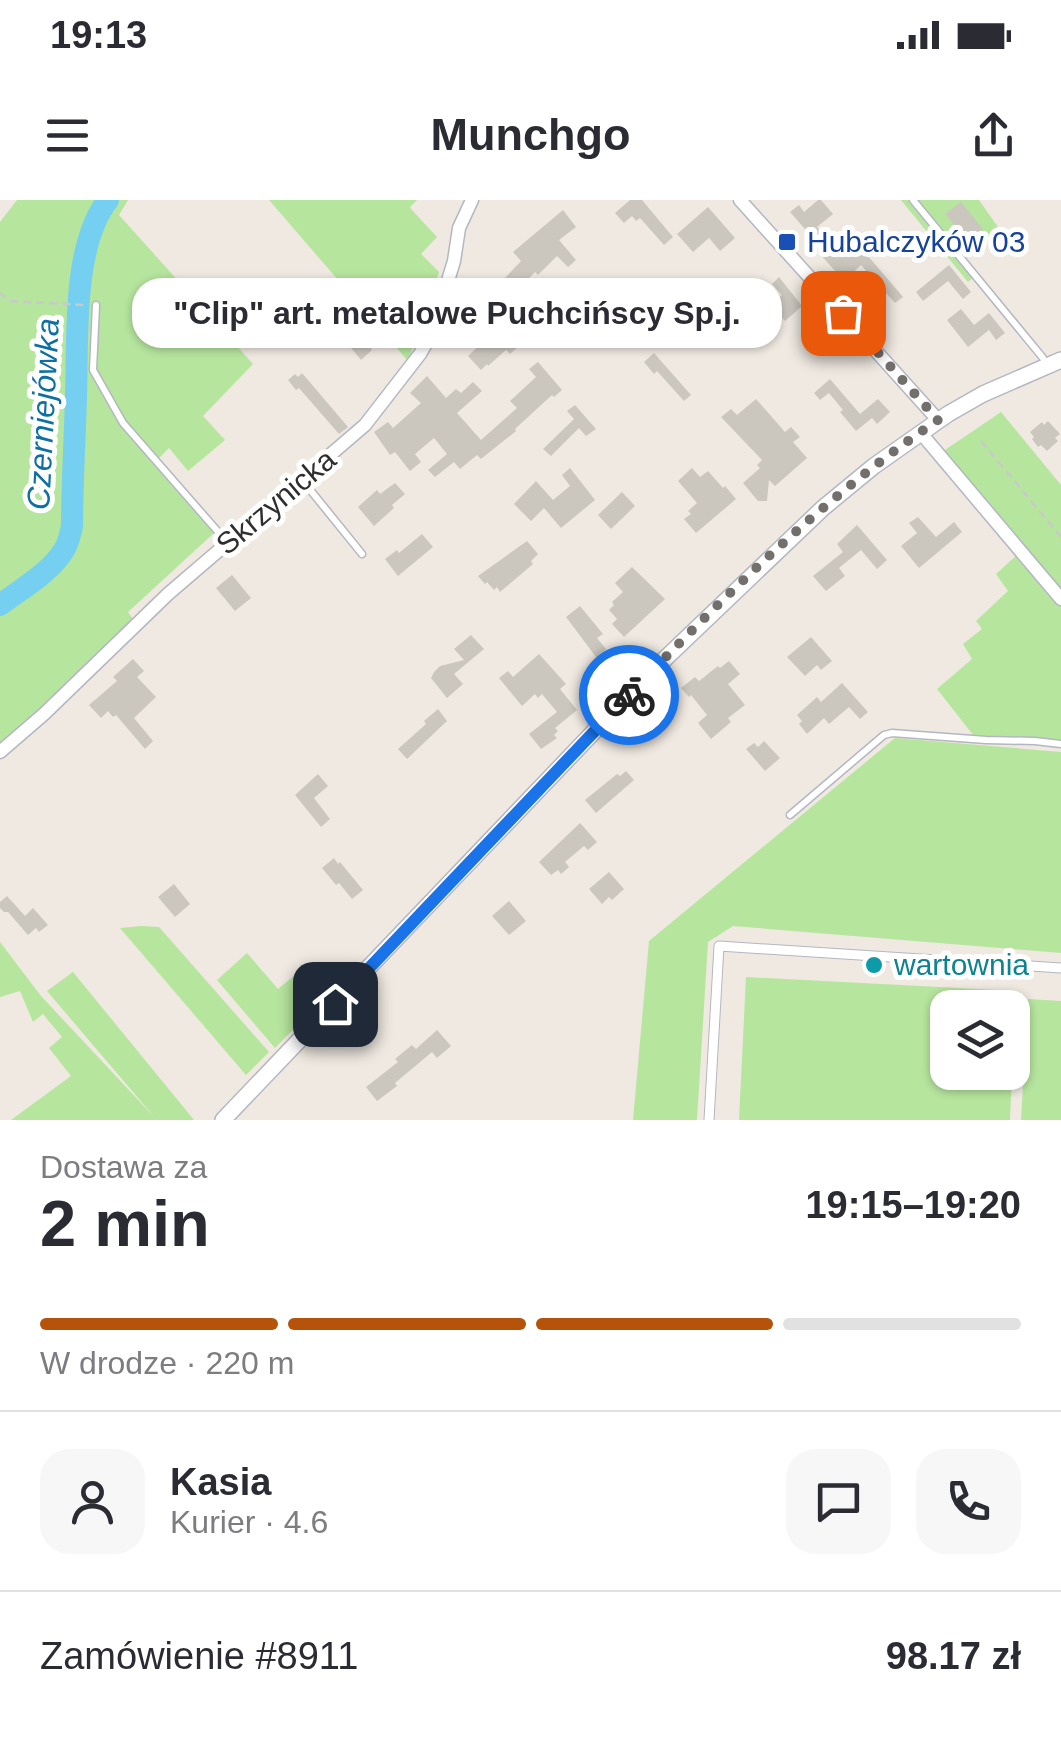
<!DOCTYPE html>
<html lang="pl">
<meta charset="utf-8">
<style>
:root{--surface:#fff;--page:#f7f7f7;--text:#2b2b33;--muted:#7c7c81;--line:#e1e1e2;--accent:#b45309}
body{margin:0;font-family:Arial,sans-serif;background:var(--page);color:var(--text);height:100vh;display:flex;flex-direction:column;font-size:38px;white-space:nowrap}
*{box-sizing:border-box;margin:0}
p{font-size:32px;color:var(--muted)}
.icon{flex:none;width:55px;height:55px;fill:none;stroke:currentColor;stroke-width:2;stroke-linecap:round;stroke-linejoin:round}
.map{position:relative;height:920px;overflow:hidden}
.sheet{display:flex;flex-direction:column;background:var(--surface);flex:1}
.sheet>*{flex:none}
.tools{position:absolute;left:930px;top:790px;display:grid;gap:20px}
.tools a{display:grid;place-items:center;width:100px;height:100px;border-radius:20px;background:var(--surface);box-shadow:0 2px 8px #0004;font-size:50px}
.pin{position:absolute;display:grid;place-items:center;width:85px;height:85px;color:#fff;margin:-42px;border-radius:20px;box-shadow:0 5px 15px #0006}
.courier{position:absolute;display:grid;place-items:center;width:100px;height:100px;margin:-50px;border:8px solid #1a73e8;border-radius:50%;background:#fff;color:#222;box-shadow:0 2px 12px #0007}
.bubble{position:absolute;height:70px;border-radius:30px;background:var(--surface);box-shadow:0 2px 8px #0004;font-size:32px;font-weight:800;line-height:70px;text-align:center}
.headline em{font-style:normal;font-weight:800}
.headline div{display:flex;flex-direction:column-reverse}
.headline{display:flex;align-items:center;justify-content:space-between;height:170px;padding:0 40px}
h1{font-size:65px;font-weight:800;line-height:75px}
.bar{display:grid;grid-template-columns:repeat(4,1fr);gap:15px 10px;align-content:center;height:120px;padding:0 40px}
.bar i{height:12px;border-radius:8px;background:var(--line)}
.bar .selected{background:var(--accent)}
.bar p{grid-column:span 4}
.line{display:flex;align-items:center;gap:25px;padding:0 40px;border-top:2px solid var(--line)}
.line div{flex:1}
.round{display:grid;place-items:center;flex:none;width:105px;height:105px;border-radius:30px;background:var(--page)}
.status{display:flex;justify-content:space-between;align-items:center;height:70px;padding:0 50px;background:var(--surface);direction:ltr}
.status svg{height:28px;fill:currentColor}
header{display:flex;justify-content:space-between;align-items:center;height:130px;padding:0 40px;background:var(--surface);font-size:45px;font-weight:800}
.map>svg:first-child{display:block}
</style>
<div class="status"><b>19:13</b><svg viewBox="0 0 49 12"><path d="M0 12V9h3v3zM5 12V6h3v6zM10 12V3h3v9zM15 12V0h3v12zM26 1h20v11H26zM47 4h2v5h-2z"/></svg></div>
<header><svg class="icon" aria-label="menu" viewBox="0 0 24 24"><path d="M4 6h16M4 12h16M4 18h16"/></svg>Munchgo<svg class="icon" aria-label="share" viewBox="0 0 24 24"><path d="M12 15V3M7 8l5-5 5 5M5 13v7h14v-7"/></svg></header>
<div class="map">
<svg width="1061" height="920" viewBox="0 0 1061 920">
<rect width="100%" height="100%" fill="#efe9e1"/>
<path fill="#b6e59e" d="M 17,0 L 128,0 L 119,15 L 253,164 L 203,216 L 225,240 L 188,271 L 169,248 L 155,262 L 214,333 L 128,412 L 133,419 L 0,546 L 0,22 Z
M 269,0 L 417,0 L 410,7 L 411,9 L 437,37 L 421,54 L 439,72 L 408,161 Z
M 901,0 L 979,0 L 1000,30 L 961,53 L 978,73 L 968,82 Z
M 1001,212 L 1061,285 L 1061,393 L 942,252 Z
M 1019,353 L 1061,405 L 1061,541 L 1025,537 L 974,536 L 937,489 L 972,459 L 963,444 L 982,429 L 976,421 L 1008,391 L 996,374 Z
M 895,538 L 1061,552 L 1061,753 L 733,726 L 708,742 L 697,920 L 633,920 L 649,741 Z
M 141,726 L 159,727 L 269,852 L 246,875 L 120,728 Z
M 0,742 L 41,796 L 156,919 L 47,791 L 73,772 L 194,920 L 11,920 L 71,876 L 49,848 L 62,837 L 43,814 L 33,822 L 20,791 L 0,797 Z
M 247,753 L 278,789 L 302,769 L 325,797 L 275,848 L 217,780 Z
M 746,777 L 1016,791 L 1013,861 L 1012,808 L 948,808 L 948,872 L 1012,873 L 1010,920 L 739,920 Z
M 1028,799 L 1061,801 L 1061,920 L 1021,920 Z"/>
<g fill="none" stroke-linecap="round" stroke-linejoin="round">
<path stroke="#75cff0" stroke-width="22" d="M 0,405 C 21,389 50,373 64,350 C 69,343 70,334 72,326 C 72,283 75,239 76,195 C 78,138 72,46 108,0"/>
</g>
<path fill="#cbc7bf" d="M 630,0 L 642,0 L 673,37 L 664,45 L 640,18 L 636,21 L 632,16 L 624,23 L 615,13 Z
M 818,0 L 821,0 L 833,14 L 817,27 L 832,43 L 841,33 L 861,52 L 863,50 L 903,97 L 895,103 L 861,65 L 844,81 L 820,54 L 824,51 L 790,12 L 799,5 L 804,12 Z
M 961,2 L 983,29 L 976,34 L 985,46 L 977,52 L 945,14 Z
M 708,7 L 735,38 L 720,51 L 709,38 L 693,52 L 677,34 Z
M 563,10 L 576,27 L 559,40 L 576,60 L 568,67 L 557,56 L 538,75 L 535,72 L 505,103 L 502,99 L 494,107 L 486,98 L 521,61 L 513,52 Z
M 949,65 L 971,92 L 963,99 L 948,81 L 923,101 L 916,92 Z
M 779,77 L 802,106 L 785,121 L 770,105 L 782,95 L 772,84 Z
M 961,109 L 974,125 L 989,113 L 1005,133 L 996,140 L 989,130 L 968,147 L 947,120 Z
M 349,123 L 372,150 L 361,160 L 338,132 Z
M 507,128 L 521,144 L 510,154 L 506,150 L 488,166 L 487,164 L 481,170 L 468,156 L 486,139 L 489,143 Z
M 654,153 L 691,195 L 684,201 L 657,171 L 654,174 L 644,162 Z
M 538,162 L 562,190 L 554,197 L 552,195 L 515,229 L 516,231 L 481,259 L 477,255 L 460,269 L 454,262 L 435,277 L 428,270 L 447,254 L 434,238 L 415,254 L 421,262 L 410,271 L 395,252 L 390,255 L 374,232 L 388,222 L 393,228 L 421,203 L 410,193 L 427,176 L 446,198 L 456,189 L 461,193 L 473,182 L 482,191 L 457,213 L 481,240 L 517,208 L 510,201 L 536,177 L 529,169 Z
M 302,173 L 348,227 L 339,234 L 299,188 L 296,190 L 288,180 L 295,174 L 298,177 Z
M 830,179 L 860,214 L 878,199 L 890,212 L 877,224 L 872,218 L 856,231 L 840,212 L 843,210 L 829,193 L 820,200 L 814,193 Z
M 756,199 L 785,232 L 791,227 L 800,237 L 793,242 L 807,258 L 775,286 L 769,280 L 767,301 L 758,301 L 743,283 L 760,268 L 757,265 L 762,260 L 721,217 L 731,209 L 737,215 Z
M 575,205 L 596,229 L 586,236 L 579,228 L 551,256 L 543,249 L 574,219 L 567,211 Z
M 1048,221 L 1060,234 L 1055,238 L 1058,241 L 1047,251 L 1041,245 L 1038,247 L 1032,239 L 1034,237 L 1030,232 L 1042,222 L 1044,225 Z
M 570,268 L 595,300 L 561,328 L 544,308 L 531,321 L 514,304 L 536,281 L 553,300 L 570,286 L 562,275 Z
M 692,268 L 700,277 L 708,271 L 723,288 L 725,286 L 736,299 L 696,333 L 684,319 L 691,314 L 688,311 L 697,303 L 678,281 Z
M 395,283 L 405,294 L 392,305 L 394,308 L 374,326 L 358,307 L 377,290 L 380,294 Z
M 622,292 L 635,306 L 611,329 L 598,315 Z
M 918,317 L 936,337 L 954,322 L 962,332 L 919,368 L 901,346 L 917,333 L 909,323 Z
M 857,325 L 887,360 L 877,369 L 861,350 L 839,368 L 845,376 L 826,391 L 813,376 L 843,352 L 837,344 Z
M 422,334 L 433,347 L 398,376 L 385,359 L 397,350 L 399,353 Z
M 527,341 L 538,354 L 531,361 L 533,364 L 500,392 L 497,387 L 494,390 L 487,382 L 485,384 L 478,376 Z
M 632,367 L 665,399 L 624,437 L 612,424 L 617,419 L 609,410 L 614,405 L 612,402 L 623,392 L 615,383 Z
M 232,375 L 251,398 L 235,411 L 216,388 Z
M 580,406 L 603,434 L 597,438 L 606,449 L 596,457 L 566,417 Z
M 471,435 L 484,449 L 454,474 L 463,484 L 447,498 L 431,478 L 434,472 L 440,466 L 464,460 L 454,449 Z
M 811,437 L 832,461 L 821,470 L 817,465 L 805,476 L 787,457 Z
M 539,454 L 566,484 L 560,489 L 577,510 L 555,528 L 558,531 L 554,535 L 557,538 L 541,549 L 529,534 L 557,512 L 542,494 L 538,498 L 535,494 L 522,506 L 499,478 L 508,471 L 513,477 Z
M 133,459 L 144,471 L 137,477 L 156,497 L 134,518 L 153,541 L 145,549 L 116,515 L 113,517 L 108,511 L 101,518 L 89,505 L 117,481 L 113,477 Z
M 729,461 L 740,474 L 728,484 L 745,505 L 728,518 L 731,522 L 711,539 L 698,523 L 707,515 L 691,495 L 689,497 L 681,488 L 695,477 L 699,481 L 718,466 L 720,468 Z
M 842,483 L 868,512 L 860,519 L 849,507 L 829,524 L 824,518 L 807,534 L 799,524 L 802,521 L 797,515 L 817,497 L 821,502 Z
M 438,509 L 447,521 L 407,559 L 398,549 L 426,524 L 424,521 Z
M 764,541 L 780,558 L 765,571 L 746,549 L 754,543 L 758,547 Z
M 626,571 L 634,580 L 596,613 L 585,600 L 617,574 L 620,576 Z
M 318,574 L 328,586 L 314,598 L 330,619 L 321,627 L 295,595 Z
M 580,623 L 597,642 L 588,650 L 584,646 L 565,662 L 569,667 L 561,674 L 558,670 L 551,675 L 539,662 Z
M 334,658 L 338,664 L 340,662 L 363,690 L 352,699 L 339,683 L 336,685 L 322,668 Z
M 609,672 L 624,689 L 612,700 L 609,697 L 602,704 L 589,689 Z
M 174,684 L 190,704 L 175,717 L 158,697 Z
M 7,696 L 25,716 L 33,708 L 48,725 L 39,732 L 36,728 L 28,735 L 8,712 L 4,712 L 0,708 L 0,702 Z
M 509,701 L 526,721 L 509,735 L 492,716 Z
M 437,830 L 451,846 L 437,858 L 432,852 L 395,883 L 397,886 L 377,901 L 366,887 L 398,862 L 395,859 L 412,845 L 416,849 Z"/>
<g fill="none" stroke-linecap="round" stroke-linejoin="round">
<defs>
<path id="service" d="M 913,0 L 1043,158 L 1047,166
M 96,105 L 93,170 L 123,223 L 227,342
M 303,281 L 362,354
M 790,615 L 884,535 L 892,533 L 986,540 L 1035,541 L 1061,544"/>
<path id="pedestrian" d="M 709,920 L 719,746 L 1061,768"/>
<path id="minor" d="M 740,0 L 938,220
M 920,232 L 1061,399
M 0,552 L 44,514 L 168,394 L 365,225 L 420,154 L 432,133 L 454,61 L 459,28 L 472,0"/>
<path id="tertiary" d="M 223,920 L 649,474 L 823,308 L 874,266 L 948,214 L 983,194 L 1061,160"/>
</defs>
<use href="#service" stroke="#b4b7c1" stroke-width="9"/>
<use href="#pedestrian" stroke="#b4b7c1" stroke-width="11"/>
<use href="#minor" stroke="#b4b7c1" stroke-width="15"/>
<use href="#tertiary" stroke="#b4b7c1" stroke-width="18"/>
<path stroke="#c9c9c9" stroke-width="2.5" stroke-dasharray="8 5" stroke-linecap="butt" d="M 0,93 L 10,101 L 84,105
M 981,241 L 1061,337"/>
<use href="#service" stroke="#fff" stroke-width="6"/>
<use href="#pedestrian" stroke="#fff" stroke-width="9"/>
<use href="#minor" stroke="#fff" stroke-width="12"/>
<use href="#tertiary" stroke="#fff" stroke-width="15"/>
</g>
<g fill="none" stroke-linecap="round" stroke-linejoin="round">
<path stroke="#726f6d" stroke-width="10" stroke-dasharray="0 18" d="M 629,495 C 724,396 824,297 938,220 L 843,113"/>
<path stroke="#1a73e8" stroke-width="12" d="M 335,804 L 629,495"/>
</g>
<rect fill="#1a4fb4" stroke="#fff" stroke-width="4" x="777" y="32" width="20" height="20" rx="5"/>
<circle fill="#0f9aa8" stroke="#fff" stroke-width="4" cx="874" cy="765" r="10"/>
<g text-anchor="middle" stroke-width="10" stroke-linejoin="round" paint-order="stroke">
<g font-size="30" fill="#164399" stroke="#fff" text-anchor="start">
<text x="807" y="52">Hubalczyków 03</text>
</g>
<g font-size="30" fill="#2e2e2e" stroke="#fff">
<text transform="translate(276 302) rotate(-40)" y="10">Skrzynicka</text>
</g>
<g font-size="30" fill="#0d838f" stroke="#fff" text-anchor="start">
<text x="894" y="775">wartownia</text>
</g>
<g font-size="32" font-style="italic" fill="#0d6fa3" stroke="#fff">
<text transform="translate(43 214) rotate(-87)" y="11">Czerniejówka</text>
</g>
</g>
</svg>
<div class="tools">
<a><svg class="icon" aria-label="layers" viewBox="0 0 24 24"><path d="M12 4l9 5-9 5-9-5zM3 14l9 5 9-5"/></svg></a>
</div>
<div class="pin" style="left:843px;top:113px;background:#ea580c"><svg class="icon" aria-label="bag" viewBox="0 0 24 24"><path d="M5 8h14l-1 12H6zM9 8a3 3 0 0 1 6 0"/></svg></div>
<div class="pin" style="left:335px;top:804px;background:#1f2937"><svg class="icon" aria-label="home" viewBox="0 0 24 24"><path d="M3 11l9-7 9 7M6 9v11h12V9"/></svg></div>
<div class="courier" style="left:629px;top:495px"><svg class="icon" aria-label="bike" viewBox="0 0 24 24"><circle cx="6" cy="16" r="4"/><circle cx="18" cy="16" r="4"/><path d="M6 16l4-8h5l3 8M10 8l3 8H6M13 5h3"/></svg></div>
<div class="bubble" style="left:132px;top:78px;width:650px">&quot;Clip&quot; art. metalowe Puchcińscy Sp.j.</div>
</div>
<section class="sheet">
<div class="headline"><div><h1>2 min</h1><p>Dostawa za</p></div><em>19:15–19:20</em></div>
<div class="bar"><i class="selected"></i><i class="selected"></i><i class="selected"></i><i></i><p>W drodze · 220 m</p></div>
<div class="line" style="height:180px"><a class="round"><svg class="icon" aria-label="person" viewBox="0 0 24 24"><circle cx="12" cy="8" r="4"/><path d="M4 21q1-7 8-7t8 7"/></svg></a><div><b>Kasia</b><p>Kurier · 4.6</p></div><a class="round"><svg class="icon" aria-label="chat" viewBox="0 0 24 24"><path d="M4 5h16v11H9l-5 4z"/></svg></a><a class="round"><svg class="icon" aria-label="phone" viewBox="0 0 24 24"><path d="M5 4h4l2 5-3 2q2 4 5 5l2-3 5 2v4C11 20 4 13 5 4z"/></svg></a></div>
<div class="line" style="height:130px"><div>Zamówienie #8911</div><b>98.17 zł</b></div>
</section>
